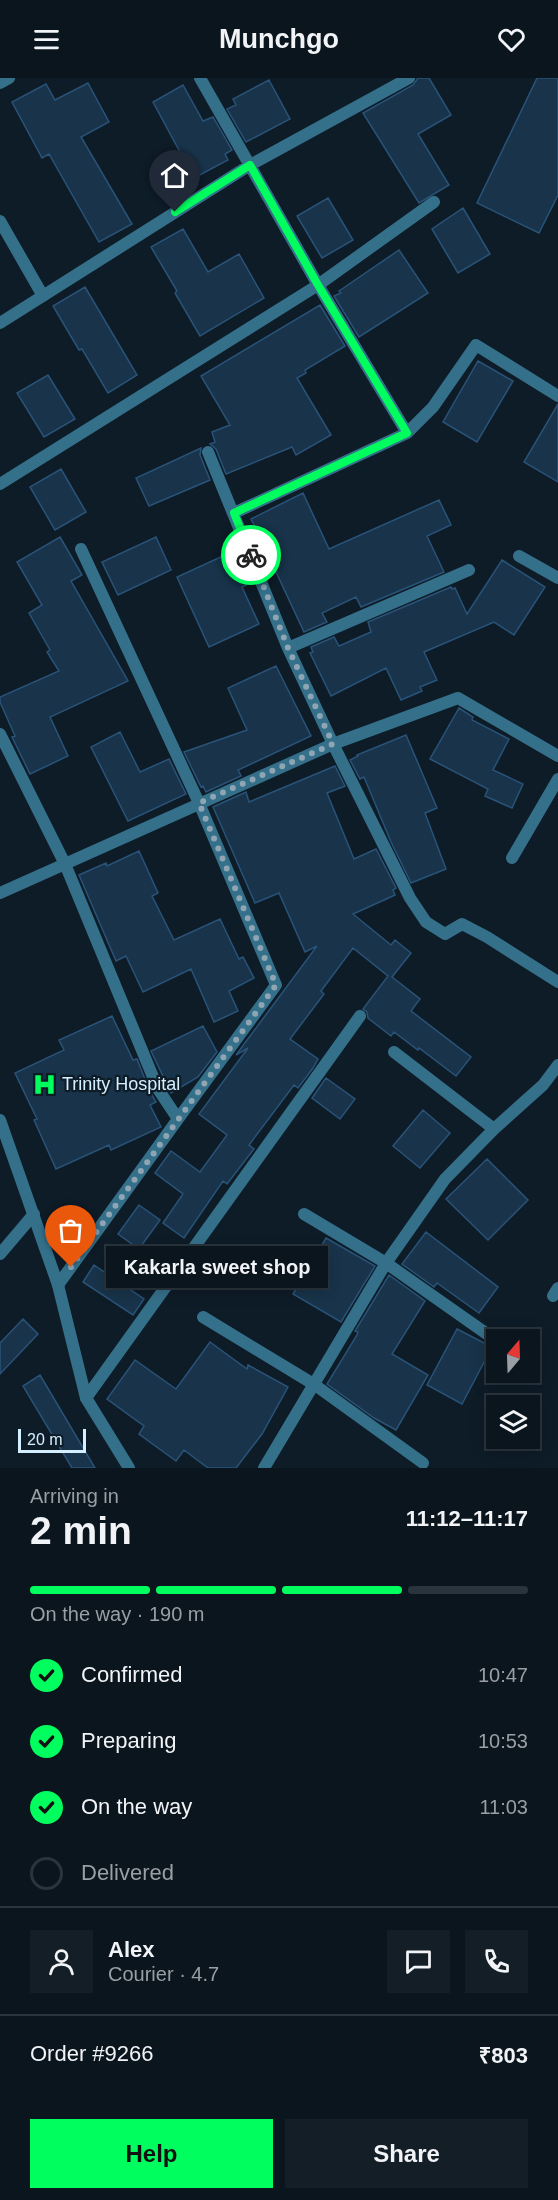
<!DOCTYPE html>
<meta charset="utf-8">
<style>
:root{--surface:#0a151e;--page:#131e27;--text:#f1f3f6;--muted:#999fa4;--line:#2a343c;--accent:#00ff5e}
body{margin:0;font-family:Arial,sans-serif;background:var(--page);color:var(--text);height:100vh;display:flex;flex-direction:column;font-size:22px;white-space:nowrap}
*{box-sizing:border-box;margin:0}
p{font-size:20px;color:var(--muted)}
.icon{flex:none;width:33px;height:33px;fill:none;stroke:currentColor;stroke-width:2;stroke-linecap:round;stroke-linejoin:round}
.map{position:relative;height:1390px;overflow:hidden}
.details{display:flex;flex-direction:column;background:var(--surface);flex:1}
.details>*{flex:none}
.needle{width:39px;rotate:19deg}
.buttons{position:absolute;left:486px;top:1251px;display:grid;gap:12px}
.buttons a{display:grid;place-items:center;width:54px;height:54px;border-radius:0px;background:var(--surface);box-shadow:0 3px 15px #0003,0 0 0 2px var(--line);font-size:30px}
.scale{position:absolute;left:18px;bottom:15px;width:68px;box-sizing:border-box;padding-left:6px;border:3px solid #d4efff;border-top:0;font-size:16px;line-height:21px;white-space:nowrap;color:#d4efff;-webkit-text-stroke:4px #0e1c28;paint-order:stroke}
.pin{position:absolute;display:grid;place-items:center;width:51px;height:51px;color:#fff;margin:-62px -26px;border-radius:50% 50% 50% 0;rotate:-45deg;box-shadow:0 0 6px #0007}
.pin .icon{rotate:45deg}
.courier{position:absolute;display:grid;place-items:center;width:60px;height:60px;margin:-30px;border:4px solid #00ff5e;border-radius:50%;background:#fff;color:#222;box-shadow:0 2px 8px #0007}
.bubble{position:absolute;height:42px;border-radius:0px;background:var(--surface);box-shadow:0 3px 15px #0003,0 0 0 2px var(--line);font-size:20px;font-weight:700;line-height:42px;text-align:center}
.summary em{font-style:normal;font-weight:700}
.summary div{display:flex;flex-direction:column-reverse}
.summary{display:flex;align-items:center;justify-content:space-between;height:102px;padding:0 30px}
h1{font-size:39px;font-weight:700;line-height:45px}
.bar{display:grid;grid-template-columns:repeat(4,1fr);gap:9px 6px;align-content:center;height:72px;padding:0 30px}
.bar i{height:8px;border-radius:4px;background:var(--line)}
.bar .active{background:var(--accent)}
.bar p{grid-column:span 4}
.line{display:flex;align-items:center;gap:15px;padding:0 30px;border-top:2px solid var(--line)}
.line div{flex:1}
.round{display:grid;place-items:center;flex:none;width:63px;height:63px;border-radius:0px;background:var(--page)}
ol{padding:0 30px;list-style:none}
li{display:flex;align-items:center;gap:18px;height:66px}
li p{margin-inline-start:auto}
li .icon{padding:6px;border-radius:50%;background:var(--accent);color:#111;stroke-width:4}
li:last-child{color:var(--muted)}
li i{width:33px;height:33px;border:3px solid var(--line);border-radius:50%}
.cta{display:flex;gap:12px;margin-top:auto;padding:12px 30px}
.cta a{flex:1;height:69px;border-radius:0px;background:var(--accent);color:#111;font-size:24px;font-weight:700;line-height:69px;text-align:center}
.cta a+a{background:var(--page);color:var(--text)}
header{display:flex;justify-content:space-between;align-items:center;height:78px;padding:0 30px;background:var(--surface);font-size:27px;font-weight:700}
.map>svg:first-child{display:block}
</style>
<header><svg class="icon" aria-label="menu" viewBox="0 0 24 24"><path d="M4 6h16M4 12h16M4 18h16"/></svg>Munchgo<svg class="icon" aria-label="heart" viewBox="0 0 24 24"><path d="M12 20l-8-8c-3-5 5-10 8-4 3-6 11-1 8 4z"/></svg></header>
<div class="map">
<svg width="558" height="1390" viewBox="0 0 558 1390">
<rect width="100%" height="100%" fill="#0e1c28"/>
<path fill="#18334a" stroke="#295378" stroke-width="1.5" d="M 418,0 L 429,0 L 451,37 L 418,56 L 449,107 L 419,125 L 363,35 L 413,7 Z
M 537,0 L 558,0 L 558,117 L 539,155 L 477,125 Z
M 269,2 L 290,41 L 246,64 L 227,31 L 236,27 L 233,21 Z
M 88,5 L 109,44 L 81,59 L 132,146 L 99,164 L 49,76 L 42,80 L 12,24 L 46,6 L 55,22 Z
M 183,7 L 203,43 L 213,39 L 232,72 L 225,76 L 228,82 L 194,100 L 153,24 Z
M 328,120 L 353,162 L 322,180 L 297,138 Z
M 463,130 L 490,176 L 458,195 L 432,151 Z
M 183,151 L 208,194 L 239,176 L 264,220 L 200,258 L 175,215 L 177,213 L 151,169 Z
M 399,172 L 428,215 L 359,259 L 334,218 L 341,215 L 339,213 Z
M 85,209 L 137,297 L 108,315 L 82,271 L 79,272 L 53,228 Z
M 320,227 L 345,268 L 305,292 L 306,295 L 297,300 L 331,357 L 296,377 L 292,369 L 226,396 L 216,371 L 210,366 L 215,364 L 212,354 L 230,347 L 201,298 Z
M 478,283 L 513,303 L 477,364 L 443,344 Z
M 48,297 L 75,341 L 44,359 L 17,315 Z
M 558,326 L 558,404 L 524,384 Z
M 201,370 L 200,377 L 210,402 L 149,428 L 136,400 Z
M 61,391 L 86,434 L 55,452 L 30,409 Z
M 303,415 L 329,471 L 439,422 L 451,447 L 427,458 L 444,494 L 361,529 L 356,519 L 322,535 L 327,544 L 304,554 L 276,494 L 267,497 L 254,464 L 261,460 L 251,441 Z
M 60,459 L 82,497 L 71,503 L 128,603 L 50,639 L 68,678 L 30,696 L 12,659 L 15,658 L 0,624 L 0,619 L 59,593 L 47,574 L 50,572 L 29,535 L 42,527 L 17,484 Z
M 156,459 L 171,492 L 118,517 L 102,484 Z
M 238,471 L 252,504 L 242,509 L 259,546 L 209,569 L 177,499 Z
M 502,482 L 545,509 L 514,557 L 494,544 L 424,574 L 437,602 L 420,609 L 422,613 L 401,622 L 386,590 L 331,618 L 310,575 L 313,574 L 311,569 L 334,559 L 339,568 L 371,554 L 368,544 L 451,509 L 452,511 L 455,510 L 467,536 Z
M 276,588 L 311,658 L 238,692 L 241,698 L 206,714 L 203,708 L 201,709 L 184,674 L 247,652 L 228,610 Z
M 459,630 L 473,639 L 472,642 L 509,661 L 493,692 L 523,706 L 512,730 L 485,718 L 488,711 L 430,681 Z
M 120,654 L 140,694 L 169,681 L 186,716 L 128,743 L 91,669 Z
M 406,657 L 437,730 L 425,735 L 446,791 L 411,805 L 391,764 L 364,699 L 360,701 L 350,682 L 358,678 L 357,677 Z
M 335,688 L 345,708 L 327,715 L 354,781 L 376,771 L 396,810 L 393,812 L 395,817 L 353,836 L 391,867 L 395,862 L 411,875 L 392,899 L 420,921 L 411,933 L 471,979 L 456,998 L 419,970 L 418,972 L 394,954 L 391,958 L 368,940 L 367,934 L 363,931 L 388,898 L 353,870 L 321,913 L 324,916 L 290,961 L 318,981 L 313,990 L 298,1010 L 294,1007 L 249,1067 L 254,1071 L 227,1106 L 223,1103 L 184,1160 L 163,1145 L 183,1116 L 155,1095 L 171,1073 L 200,1094 L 227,1057 L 199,1036 L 248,970 L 236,977 L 317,868 L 305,874 L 279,815 L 255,825 L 213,729 L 246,714 L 249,724 Z
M 139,773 L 158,815 L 152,818 L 174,862 L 220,841 L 239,881 L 243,879 L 254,900 L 229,913 L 238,933 L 214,944 L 191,891 L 143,914 L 126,878 L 116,883 L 79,797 L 106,785 L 107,788 Z
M 112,938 L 133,982 L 137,981 L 150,1014 L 156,1024 L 150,1027 L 161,1049 L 111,1072 L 109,1067 L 56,1091 L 34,1042 L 37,1041 L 15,995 L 64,972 L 59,962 Z
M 203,948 L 217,974 L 198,999 L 171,1015 L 151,973 Z
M 326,1000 L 355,1021 L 340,1041 L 312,1020 Z
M 423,1032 L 450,1055 L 420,1090 L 393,1068 Z
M 487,1081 L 528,1122 L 488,1162 L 446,1121 Z
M 139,1127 L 160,1142 L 139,1171 L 118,1156 Z
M 426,1154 L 498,1209 L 479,1235 L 437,1205 L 434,1209 L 402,1186 Z
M 326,1160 L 375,1188 L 341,1244 L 293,1216 Z
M 94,1187 L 144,1221 L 133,1237 L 83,1204 Z
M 389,1197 L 425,1223 L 392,1276 L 428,1297 L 396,1352 L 374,1340 L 327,1306 L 357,1257 L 358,1254 L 355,1253 Z
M 23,1241 L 38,1256 L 0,1296 L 0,1265 Z
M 457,1251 L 492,1269 L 462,1326 L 427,1307 Z
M 210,1264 L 247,1291 L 248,1287 L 288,1309 L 262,1356 L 236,1390 L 208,1390 L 184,1372 L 176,1383 L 139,1356 L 144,1348 L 107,1321 L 135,1282 L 176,1311 Z
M 40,1297 L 95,1390 L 72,1390 L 23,1308 Z"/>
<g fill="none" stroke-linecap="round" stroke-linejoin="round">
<path stroke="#35708a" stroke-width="12" d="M 200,0 L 318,207 L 407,355
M 0,5 L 9,0
M 0,143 L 43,218
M 0,245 L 250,87 L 409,0
M 208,374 L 288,570 L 333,666 L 410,820 L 426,844 L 445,856 L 462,846 L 487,859 L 558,904
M 0,406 L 318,207 L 434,124
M 234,435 L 407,355 L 433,329 L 476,267 L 558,318
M 519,478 L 558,500
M 288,570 L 469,492
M 0,656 L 65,786 L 158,1011 L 178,1041 L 276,907 L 199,725 L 81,471
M 512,780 L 558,701
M 0,815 L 333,666 L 458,620 L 558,678
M 394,974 L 494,1051
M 304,1136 L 386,1185 L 487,1256
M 0,1176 L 34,1136
M 58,1207 L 178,1041
M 553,1218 L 558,1210
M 203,1239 L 315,1307 L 423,1385
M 86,1320 L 360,938
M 264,1390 L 386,1185 L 445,1101 L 494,1051 L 543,1007 L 558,987"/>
<path stroke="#35708a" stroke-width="12" d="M 0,1042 L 58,1207 L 86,1320 L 129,1390"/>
</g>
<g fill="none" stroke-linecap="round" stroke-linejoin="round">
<path stroke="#8fa5b4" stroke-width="6" stroke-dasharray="0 10.8" d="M 71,1189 L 276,907 L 199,725 L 333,666 L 288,570 L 251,477"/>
<path stroke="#00ff5e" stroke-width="8" d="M 175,134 L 250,87 L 318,207 L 407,355 L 234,435 L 251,477"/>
</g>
<defs>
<symbol id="hospital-bare" viewBox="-9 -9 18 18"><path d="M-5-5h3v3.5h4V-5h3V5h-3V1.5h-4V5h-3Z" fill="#00ff5e" stroke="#0e1c28" stroke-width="2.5" paint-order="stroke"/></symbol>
</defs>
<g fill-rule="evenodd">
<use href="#hospital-bare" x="28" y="990" width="33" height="33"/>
</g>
<g text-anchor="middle" stroke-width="4.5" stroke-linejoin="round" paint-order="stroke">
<g font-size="18" fill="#d4efff" stroke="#0e1c28" text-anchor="start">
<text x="62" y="1012">Trinity Hospital</text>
</g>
</g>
</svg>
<div class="buttons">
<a><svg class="needle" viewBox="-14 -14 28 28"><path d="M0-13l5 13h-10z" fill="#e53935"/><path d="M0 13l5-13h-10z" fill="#999fa4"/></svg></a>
<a><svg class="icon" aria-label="layers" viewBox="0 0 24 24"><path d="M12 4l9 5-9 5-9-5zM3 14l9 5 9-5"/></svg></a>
</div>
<div class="scale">20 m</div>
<div class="pin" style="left:71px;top:1189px;background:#ea580c"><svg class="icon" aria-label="bag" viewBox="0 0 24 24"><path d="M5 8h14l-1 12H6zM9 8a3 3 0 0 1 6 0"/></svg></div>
<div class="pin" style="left:175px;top:134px;background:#1f2937"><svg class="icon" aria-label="home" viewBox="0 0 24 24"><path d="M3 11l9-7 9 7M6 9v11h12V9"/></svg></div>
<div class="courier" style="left:251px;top:477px"><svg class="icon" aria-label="bike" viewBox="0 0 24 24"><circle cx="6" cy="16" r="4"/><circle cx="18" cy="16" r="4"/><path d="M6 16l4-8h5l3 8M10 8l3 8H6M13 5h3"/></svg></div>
<div class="bubble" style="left:106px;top:1168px;width:222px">Kakarla sweet shop</div>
</div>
<section class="details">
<div class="summary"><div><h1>2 min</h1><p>Arriving in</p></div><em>11:12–11:17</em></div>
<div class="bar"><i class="active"></i><i class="active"></i><i class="active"></i><i></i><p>On the way · 190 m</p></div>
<ol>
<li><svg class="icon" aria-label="check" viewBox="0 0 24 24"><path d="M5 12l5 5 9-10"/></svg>Confirmed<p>10:47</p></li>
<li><svg class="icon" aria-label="check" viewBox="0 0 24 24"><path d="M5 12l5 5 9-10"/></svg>Preparing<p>10:53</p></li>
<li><svg class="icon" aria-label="check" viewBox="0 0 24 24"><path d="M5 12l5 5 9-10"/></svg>On the way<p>11:03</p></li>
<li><i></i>Delivered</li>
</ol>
<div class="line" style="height:108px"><a class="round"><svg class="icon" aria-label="person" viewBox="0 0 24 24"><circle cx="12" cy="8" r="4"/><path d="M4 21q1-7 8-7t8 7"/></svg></a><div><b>Alex</b><p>Courier · 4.7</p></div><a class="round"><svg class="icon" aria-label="chat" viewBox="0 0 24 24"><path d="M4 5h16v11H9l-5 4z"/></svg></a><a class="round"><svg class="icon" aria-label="phone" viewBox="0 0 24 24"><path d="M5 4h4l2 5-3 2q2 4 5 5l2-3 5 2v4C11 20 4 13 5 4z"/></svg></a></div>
<div class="line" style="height:78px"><div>Order #9266</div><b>₹803</b></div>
<div class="cta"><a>Help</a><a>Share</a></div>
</section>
